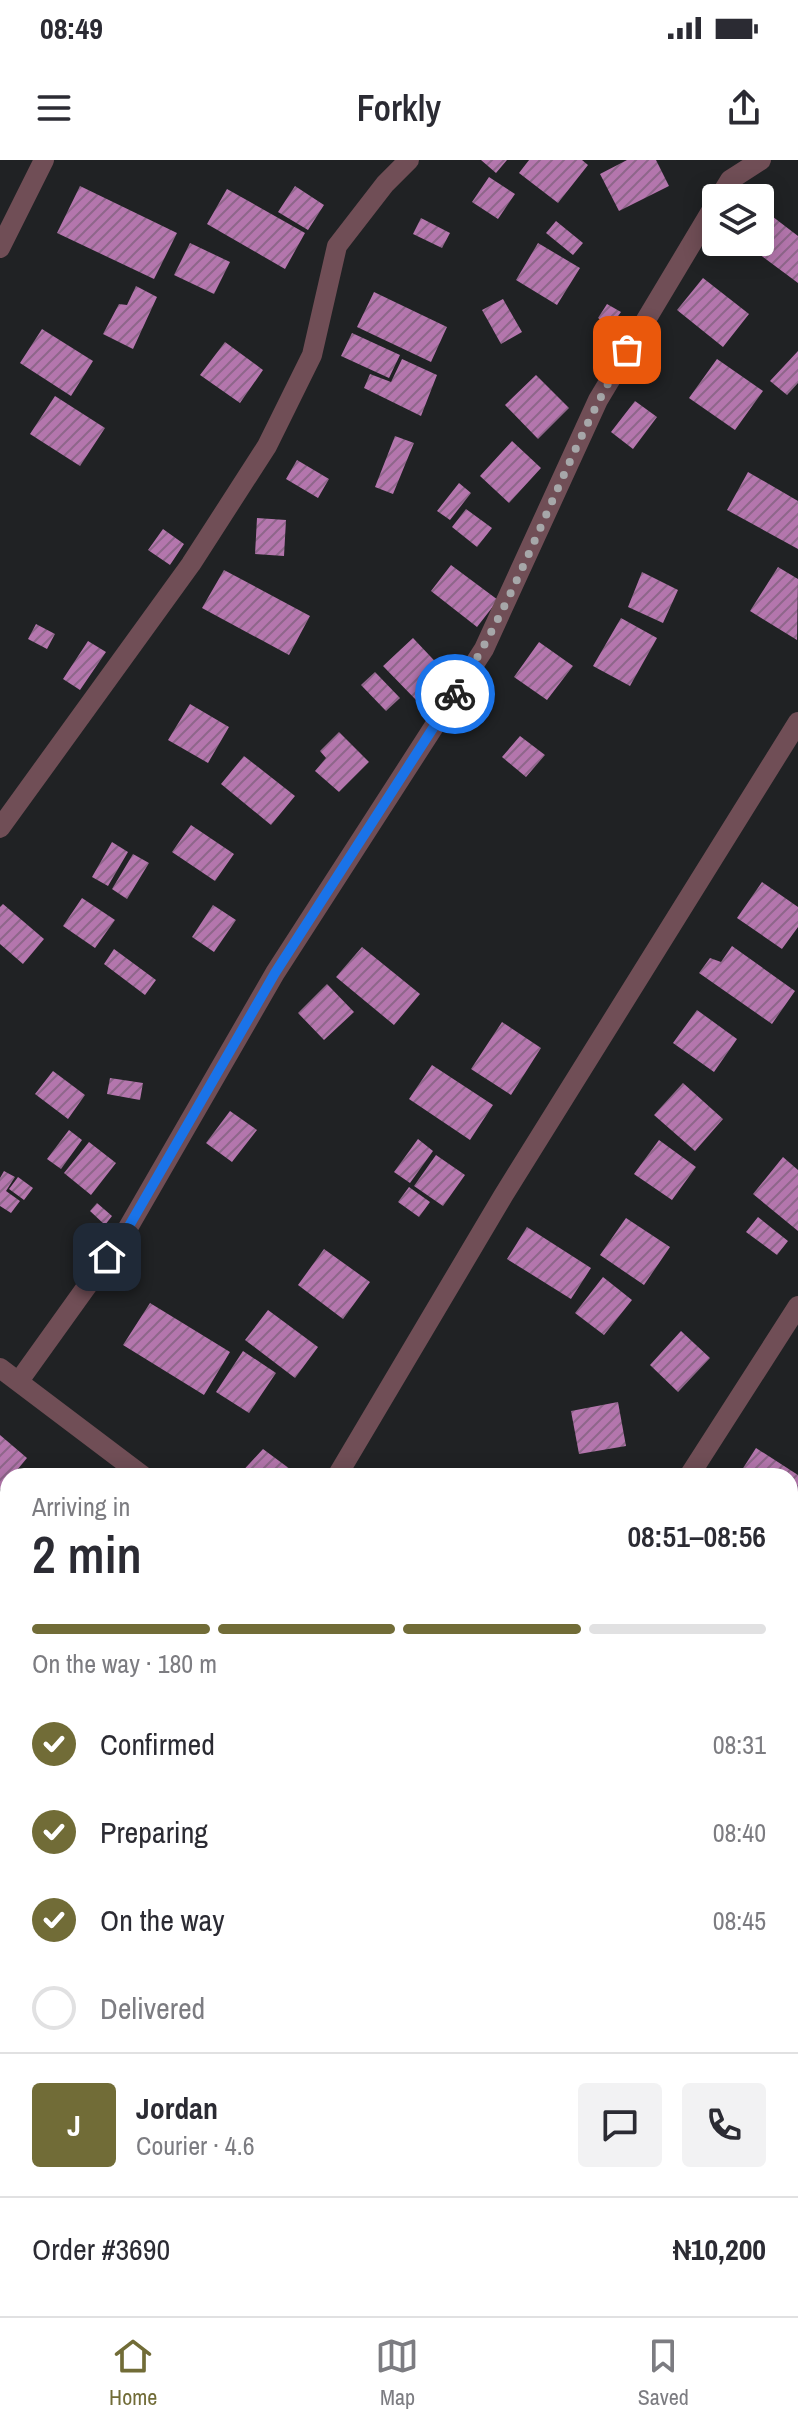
<!DOCTYPE html>
<meta charset="utf-8">
<style>
:root{--surface:#fff;--page:#f2f2f3;--text:#2b2b33;--muted:#7c7c81;--line:#e1e1e2;--accent:#716c37}
body{margin:0;font-family:"Archivo Narrow",sans-serif;background:var(--page);color:var(--text);height:100vh;display:flex;flex-direction:column;font-size:30px;white-space:nowrap}
*{box-sizing:border-box;margin:0}
p{font-size:26px;color:var(--muted)}
.icon{flex:none;width:44px;height:44px;fill:none;stroke:currentColor;stroke-width:2;stroke-linecap:round;stroke-linejoin:round}
.map{position:relative;flex:1;overflow:hidden}
.drawer{position:absolute;left:0px;top:1308px;width:798px;height:848px;display:flex;flex-direction:column;background:var(--surface);border-radius:24px 24px 0 0;box-shadow:0 4px 20px #0003}
.drawer>*{flex:none}
.controls{position:absolute;left:702px;top:24px;display:grid;gap:16px}
.controls a{display:grid;place-items:center;width:72px;height:72px;border-radius:8px;background:var(--surface);box-shadow:0 4px 20px #0003;font-size:40px}
.pin{position:absolute;display:grid;place-items:center;width:68px;height:68px;color:#fff;margin:-34px;border-radius:16px;box-shadow:0 4px 12px #0006}
.courier{position:absolute;display:grid;place-items:center;width:80px;height:80px;margin:-40px;border:6px solid #1a73e8;border-radius:50%;background:#fff;color:#222;box-shadow:0 2px 10px #0007}
.overview em{font-style:normal;font-weight:600}
.overview div{display:flex;flex-direction:column-reverse}
.overview{display:flex;align-items:center;justify-content:space-between;height:136px;padding:0 32px}
h1{font-size:52px;font-weight:600;line-height:60px}
.bar{display:grid;grid-template-columns:repeat(4,1fr);gap:12px 8px;align-content:center;height:96px;padding:0 32px}
.bar i{height:10px;border-radius:6px;background:var(--line)}
.bar .on{background:var(--accent)}
.bar p{grid-column:span 4}
.line{display:flex;align-items:center;gap:20px;padding:0 32px;border-top:2px solid var(--line)}
.line div{flex:1}
.round{display:grid;place-items:center;flex:none;width:84px;height:84px;border-radius:8px;background:var(--page)}
ol{padding:0 32px;list-style:none}
li{display:flex;align-items:center;gap:24px;height:88px}
li p{margin-inline-start:auto}
li .icon{padding:8px;border-radius:50%;background:var(--accent);color:#fff;stroke-width:4}
li:last-child{color:var(--muted)}
li i{width:44px;height:44px;border:4px solid var(--line);border-radius:50%}
.status{display:flex;justify-content:space-between;align-items:center;height:56px;padding:0 40px;background:var(--surface);direction:ltr}
.status svg{height:22px;fill:currentColor}
header{display:flex;justify-content:space-between;align-items:center;height:104px;padding:0 32px;background:var(--surface);font-size:36px;font-weight:600}
.tab-bar{display:flex;justify-content:space-around;align-items:center;height:112px;border-top:2px solid var(--line);background:var(--surface);font-size:22px;color:var(--muted)}
.tab-bar a{display:grid;justify-items:center;gap:4px}
.tab-bar .on{color:var(--accent)}
.map>svg:first-child{display:block}
</style>
<div class="status"><b>08:49</b><svg viewBox="0 0 49 12"><path d="M0 12V9h3v3zM5 12V6h3v6zM10 12V3h3v9zM15 12V0h3v12zM26 1h20v11H26zM47 4h2v5h-2z"/></svg></div>
<header><svg class="icon" aria-label="menu" viewBox="0 0 24 24"><path d="M4 6h16M4 12h16M4 18h16"/></svg>Forkly<svg class="icon" aria-label="share" viewBox="0 0 24 24"><path d="M12 15V3M7 8l5-5 5 5M5 13v7h14v-7"/></svg></header>
<div class="map">
<svg width="798" height="2156" viewBox="0 0 798 2156">
<defs>
<pattern id="building-hatch" width="6" height="6" patternUnits="userSpaceOnUse" patternTransform="scale(2)"><rect width="6" height="6" fill="#b476ad"/><path d="M-1 1l2-2M0 6l6-6M5 7l2-2" fill="none" stroke="#8e668a"/></pattern>
</defs>
<rect width="100%" height="100%" fill="#202224"/>
<path fill="url(#building-hatch)" d="M 481,0 L 507,0 L 496,13 Z
M 529,0 L 582,0 L 588,5 L 558,43 L 519,13 Z
M 627,0 L 656,0 L 669,26 L 619,51 L 600,14 Z
M 489,17 L 515,34 L 498,59 L 472,42 Z
M 80,26 L 177,73 L 154,119 L 57,73 Z
M 295,26 L 324,45 L 308,70 L 278,52 Z
M 227,29 L 305,73 L 285,109 L 207,64 Z
M 760,47 L 798,76 L 798,123 L 743,82 L 760,82 Z
M 421,58 L 450,73 L 442,88 L 413,74 Z
M 556,61 L 583,83 L 573,95 L 546,73 Z
M 190,83 L 230,102 L 214,134 L 174,115 Z
M 538,83 L 580,108 L 557,145 L 516,120 Z
M 703,118 L 749,154 L 723,187 L 677,150 Z
M 136,126 L 157,137 L 133,189 L 103,174 L 119,144 L 127,145 Z
M 374,132 L 447,167 L 431,202 L 357,167 Z
M 503,139 L 522,172 L 501,184 L 482,150 Z
M 607,144 L 621,152 L 610,167 L 598,158 Z
M 42,169 L 93,201 L 71,236 L 20,203 Z
M 352,173 L 400,195 L 389,218 L 341,196 Z
M 225,182 L 263,210 L 240,243 L 200,215 Z
M 798,191 L 798,223 L 787,235 L 770,221 Z
M 402,199 L 437,215 L 421,256 L 364,228 L 370,214 L 391,222 Z
M 717,199 L 763,231 L 735,270 L 689,238 Z
M 536,215 L 569,248 L 538,279 L 505,245 Z
M 55,236 L 105,268 L 80,306 L 30,274 Z
M 635,241 L 657,257 L 633,289 L 611,272 Z
M 395,276 L 414,283 L 393,334 L 375,327 Z
M 512,281 L 541,308 L 509,343 L 480,316 Z
M 297,300 L 329,319 L 318,338 L 286,319 Z
M 748,312 L 798,341 L 798,389 L 727,350 Z
M 459,323 L 471,333 L 450,360 L 437,351 Z
M 466,349 L 492,368 L 477,387 L 452,367 Z
M 257,358 L 286,360 L 284,396 L 255,394 Z
M 163,369 L 184,384 L 170,405 L 148,390 Z
M 451,405 L 498,440 L 477,467 L 431,431 Z
M 778,407 L 798,419 L 797,480 L 750,451 Z
M 224,410 L 310,456 L 289,495 L 202,448 Z
M 642,412 L 678,430 L 663,463 L 628,447 Z
M 621,458 L 657,478 L 630,526 L 593,506 Z
M 36,464 L 55,474 L 47,489 L 28,479 Z
M 413,478 L 447,514 L 417,541 L 383,506 Z
M 88,481 L 106,492 L 80,530 L 63,519 Z
M 539,482 L 573,506 L 547,540 L 514,517 Z
M 375,512 L 400,538 L 386,551 L 361,525 Z
M 190,544 L 229,567 L 208,603 L 168,580 Z
M 339,572 L 369,602 L 339,632 L 315,611 L 326,598 L 320,591 Z
M 520,576 L 545,595 L 526,617 L 502,597 Z
M 244,596 L 295,636 L 271,665 L 221,624 Z
M 191,665 L 234,694 L 215,721 L 172,692 Z
M 112,682 L 128,692 L 108,726 L 92,717 Z
M 133,694 L 149,703 L 127,739 L 112,729 Z
M 762,722 L 798,747 L 798,767 L 782,789 L 737,758 Z
M 82,738 L 115,760 L 95,788 L 63,766 Z
M 3,744 L 44,779 L 23,804 L 0,784 L 0,747 Z
M 213,745 L 236,760 L 214,792 L 192,777 Z
M 732,786 L 795,831 L 772,864 L 699,813 L 710,798 L 721,802 Z
M 362,787 L 420,834 L 394,865 L 336,817 Z
M 114,789 L 156,820 L 145,835 L 104,804 Z
M 327,824 L 354,852 L 324,880 L 298,853 Z
M 697,850 L 737,879 L 714,912 L 673,883 Z
M 502,862 L 541,888 L 511,935 L 471,909 Z
M 432,905 L 493,945 L 470,980 L 409,939 Z
M 53,911 L 85,935 L 68,959 L 35,934 Z
M 110,918 L 143,923 L 140,940 L 107,934 Z
M 683,923 L 723,959 L 695,991 L 654,955 Z
M 230,951 L 257,970 L 232,1002 L 206,983 Z
M 69,970 L 82,980 L 61,1009 L 47,999 Z
M 418,979 L 433,991 L 410,1023 L 394,1012 Z
M 659,980 L 696,1007 L 672,1040 L 634,1014 Z
M 89,982 L 116,1003 L 91,1035 L 64,1013 Z
M 436,995 L 465,1015 L 443,1046 L 414,1026 Z
M 783,997 L 798,1010 L 798,1071 L 753,1034 Z
M 4,1011 L 15,1017 L 6,1031 L 20,1041 L 11,1053 L 0,1046 L 0,1018 Z
M 18,1017 L 33,1028 L 24,1040 L 9,1029 Z
M 409,1027 L 430,1042 L 419,1057 L 398,1042 Z
M 97,1043 L 112,1056 L 105,1065 L 90,1051 Z
M 758,1057 L 788,1081 L 777,1095 L 746,1072 Z
M 626,1058 L 670,1087 L 644,1125 L 600,1095 Z
M 527,1067 L 591,1108 L 571,1139 L 507,1099 Z
M 324,1089 L 370,1122 L 343,1159 L 298,1125 Z
M 603,1117 L 632,1140 L 604,1175 L 575,1153 Z
M 150,1143 L 230,1192 L 204,1235 L 123,1185 Z
M 268,1150 L 318,1187 L 295,1218 L 245,1180 Z
M 681,1171 L 710,1198 L 678,1232 L 650,1205 Z
M 243,1191 L 276,1213 L 249,1253 L 216,1232 Z
M 618,1242 L 626,1286 L 579,1294 L 571,1251 Z
M 0,1275 L 27,1298 L 12,1316 L 8,1316 L 8,1320 L 0,1330 Z
M 756,1288 L 798,1315 L 798,1337 L 790,1350 L 790,1316 L 738,1316 Z
M 263,1289 L 294,1312 L 290,1316 L 238,1316 Z
M 790,1428 L 798,1439 L 798,1444 L 790,1450 Z
M 798,1482 L 798,1515 L 790,1508 L 790,1491 Z
M 0,1504 L 8,1509 L 8,1514 L 0,1525 Z
M 798,1567 L 798,1609 L 790,1601 L 790,1576 Z
M 790,1624 L 798,1631 L 798,1638 L 790,1647 Z
M 798,1767 L 798,1808 L 790,1801 L 790,1776 Z
M 790,1807 L 798,1815 L 798,1841 L 790,1833 Z
M 0,1838 L 8,1845 L 8,1871 L 0,1879 Z
M 790,1844 L 798,1851 L 798,1857 L 790,1866 Z
M 798,1866 L 798,1905 L 790,1898 L 790,1875 Z
M 23,2148 L 70,2148 L 73,2153 L 68,2156 L 29,2156 Z
M 277,2148 L 323,2148 L 329,2156 L 283,2156 Z
M 443,2148 L 495,2148 L 489,2156 L 449,2156 L 441,2150 Z
M 616,2148 L 646,2148 L 658,2156 L 611,2156 Z"/>
<g fill="none" stroke-linecap="round" stroke-linejoin="round">
<path stroke="#704e56" stroke-width="20" d="M 719,38 L 730,20 L 761,0
M 0,88 L 44,0
M 0,668 L 191,404 L 267,286 L 312,195 L 337,86 L 385,24 L 409,0
M 0,1208 L 143,1316
M 19,1221 L 125,1073 L 275,813 L 484,489 L 598,240 L 716,43
M 337,1316 L 503,1036 L 798,562
M 689,1316 L 798,1146
M 0,1658 L 8,1649
M 790,1714 L 798,1704
M 790,1969 L 798,1978
M 790,2156 L 798,2150"/>
</g>
<g fill="none" stroke-linecap="round" stroke-linejoin="round">
<path stroke="#a6a7a9" stroke-width="8" stroke-dasharray="0 14.4" d="M 455,534 C 525,427 561,300 627,190"/>
<path stroke="#1a73e8" stroke-width="10" d="M 107,1097 L 125,1073 L 275,813 L 455,534"/>
</g>
</svg>
<div class="controls">
<a><svg class="icon" aria-label="layers" viewBox="0 0 24 24"><path d="M12 4l9 5-9 5-9-5zM3 14l9 5 9-5"/></svg></a>
</div>
<div class="pin" style="left:627px;top:190px;background:#ea580c"><svg class="icon" aria-label="bag" viewBox="0 0 24 24"><path d="M5 8h14l-1 12H6zM9 8a3 3 0 0 1 6 0"/></svg></div>
<div class="pin" style="left:107px;top:1097px;background:#1f2937"><svg class="icon" aria-label="home" viewBox="0 0 24 24"><path d="M3 11l9-7 9 7M6 9v11h12V9"/></svg></div>
<div class="courier" style="left:455px;top:534px"><svg class="icon" aria-label="bike" viewBox="0 0 24 24"><circle cx="6" cy="16" r="4"/><circle cx="18" cy="16" r="4"/><path d="M6 16l4-8h5l3 8M10 8l3 8H6M13 5h3"/></svg></div>
<section class="drawer">
<div class="overview"><div><h1>2 min</h1><p>Arriving in</p></div><em>08:51–08:56</em></div>
<div class="bar"><i class="on"></i><i class="on"></i><i class="on"></i><i></i><p>On the way · 180 m</p></div>
<ol>
<li><svg class="icon" aria-label="check" viewBox="0 0 24 24"><path d="M5 12l5 5 9-10"/></svg>Confirmed<p>08:31</p></li>
<li><svg class="icon" aria-label="check" viewBox="0 0 24 24"><path d="M5 12l5 5 9-10"/></svg>Preparing<p>08:40</p></li>
<li><svg class="icon" aria-label="check" viewBox="0 0 24 24"><path d="M5 12l5 5 9-10"/></svg>On the way<p>08:45</p></li>
<li><i></i>Delivered</li>
</ol>
<div class="line" style="height:144px"><b class="round" style="background:var(--accent);color:#fff">J</b><div><b>Jordan</b><p>Courier · 4.6</p></div><a class="round"><svg class="icon" aria-label="chat" viewBox="0 0 24 24"><path d="M4 5h16v11H9l-5 4z"/></svg></a><a class="round"><svg class="icon" aria-label="phone" viewBox="0 0 24 24"><path d="M5 4h4l2 5-3 2q2 4 5 5l2-3 5 2v4C11 20 4 13 5 4z"/></svg></a></div>
<div class="line" style="height:104px"><div>Order #3690</div><b>₦10,200</b></div>
</section>
</div>
<nav class="tab-bar">
<a class="on"><svg class="icon" aria-label="home" viewBox="0 0 24 24"><path d="M3 11l9-7 9 7M6 9v11h12V9"/></svg>Home</a>
<a><svg class="icon" aria-label="map" viewBox="0 0 24 24"><path d="M3 6l6-2 6 2 6-2v14l-6 2-6-2-6 2zM9 4v14M15 6v14"/></svg>Map</a>
<a><svg class="icon" aria-label="saved" viewBox="0 0 24 24"><path d="M7 4h10v16l-5-4-5 4z"/></svg>Saved</a>
</nav>
